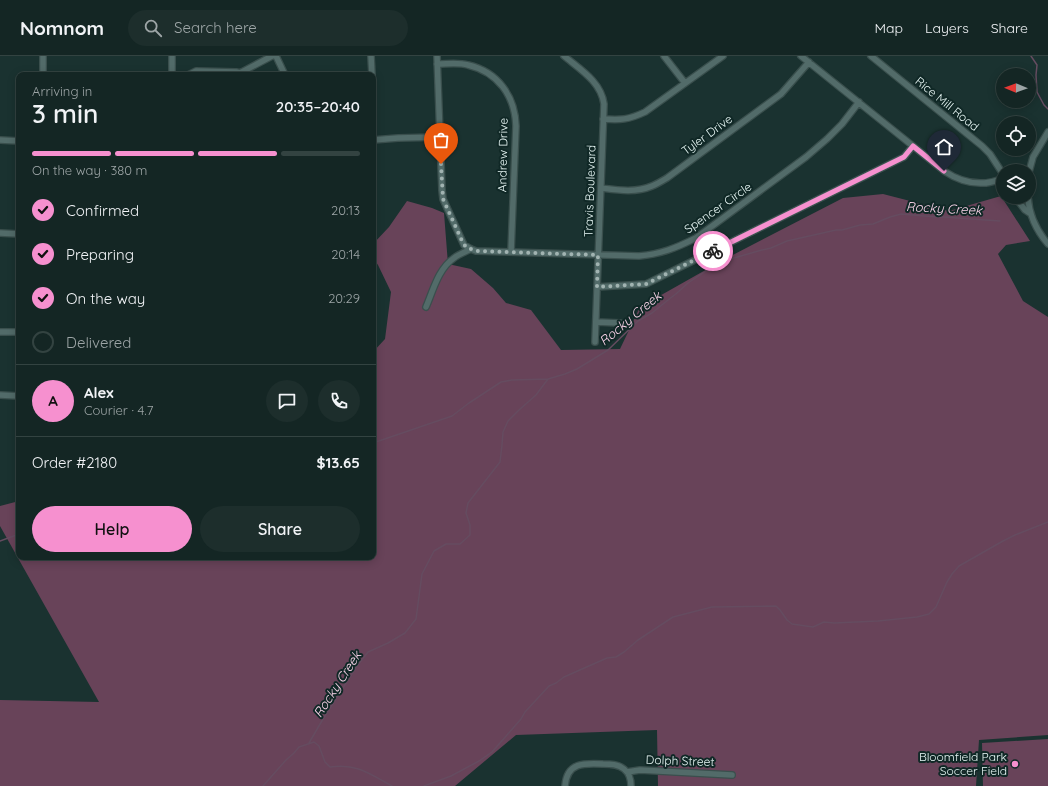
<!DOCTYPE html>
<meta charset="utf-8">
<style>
:root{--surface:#142624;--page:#1d2e2c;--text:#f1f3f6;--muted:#9da5a6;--line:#334341;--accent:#f690cf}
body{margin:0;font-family:Quicksand,sans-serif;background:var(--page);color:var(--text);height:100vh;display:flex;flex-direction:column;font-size:15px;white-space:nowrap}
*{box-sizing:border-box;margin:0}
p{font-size:13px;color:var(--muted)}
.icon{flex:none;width:22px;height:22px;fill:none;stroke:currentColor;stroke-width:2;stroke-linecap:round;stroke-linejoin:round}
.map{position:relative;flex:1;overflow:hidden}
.details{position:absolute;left:16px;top:16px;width:360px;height:488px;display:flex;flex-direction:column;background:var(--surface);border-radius:8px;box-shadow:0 2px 10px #0003,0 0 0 1px var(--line)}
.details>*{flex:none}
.needle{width:26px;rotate:271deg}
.buttons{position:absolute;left:996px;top:12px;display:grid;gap:8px}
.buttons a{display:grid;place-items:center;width:40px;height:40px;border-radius:50%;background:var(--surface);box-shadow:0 2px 10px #0003,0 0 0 1px var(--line);font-size:20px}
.pin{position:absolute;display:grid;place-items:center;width:34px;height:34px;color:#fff;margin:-41px -17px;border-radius:50% 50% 50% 0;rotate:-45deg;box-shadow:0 0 4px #0007}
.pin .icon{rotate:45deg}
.courier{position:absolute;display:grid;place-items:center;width:40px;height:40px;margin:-20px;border:3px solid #f690cf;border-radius:50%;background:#fff;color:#222;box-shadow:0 1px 5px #0007}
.headline em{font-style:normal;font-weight:600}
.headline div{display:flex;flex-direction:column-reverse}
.headline{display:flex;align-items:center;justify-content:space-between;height:68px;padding:0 16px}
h1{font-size:26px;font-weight:600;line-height:30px}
.bar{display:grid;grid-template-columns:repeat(4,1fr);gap:6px 4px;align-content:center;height:48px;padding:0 16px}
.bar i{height:5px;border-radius:3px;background:var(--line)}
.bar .active{background:var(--accent)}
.bar p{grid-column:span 4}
.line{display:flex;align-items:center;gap:10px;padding:0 16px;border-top:1px solid var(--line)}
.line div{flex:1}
.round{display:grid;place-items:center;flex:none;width:42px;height:42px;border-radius:21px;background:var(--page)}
ol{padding:0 16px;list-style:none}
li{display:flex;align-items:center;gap:12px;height:44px}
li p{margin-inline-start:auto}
li .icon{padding:4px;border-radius:50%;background:var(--accent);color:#111;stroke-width:4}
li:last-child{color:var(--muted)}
li i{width:22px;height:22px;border:2px solid var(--line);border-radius:50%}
.button{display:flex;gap:8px;margin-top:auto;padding:8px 16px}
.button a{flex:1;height:46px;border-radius:24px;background:var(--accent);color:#111;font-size:16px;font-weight:600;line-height:46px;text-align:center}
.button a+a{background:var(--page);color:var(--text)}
header{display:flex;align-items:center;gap:24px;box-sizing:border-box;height:56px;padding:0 20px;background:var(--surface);border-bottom:1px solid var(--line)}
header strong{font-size:19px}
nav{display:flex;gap:22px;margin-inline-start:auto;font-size:14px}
.search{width:280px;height:36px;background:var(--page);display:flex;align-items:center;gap:10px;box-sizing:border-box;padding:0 14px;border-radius:22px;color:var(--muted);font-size:15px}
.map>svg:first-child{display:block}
</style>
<header>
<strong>Nomnom</strong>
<div class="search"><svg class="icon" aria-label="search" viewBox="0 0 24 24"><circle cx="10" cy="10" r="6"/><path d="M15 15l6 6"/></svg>Search here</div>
<nav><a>Map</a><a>Layers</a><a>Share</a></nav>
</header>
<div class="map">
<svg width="1048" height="730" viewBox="0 0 1048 730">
<rect width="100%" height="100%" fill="#1a3230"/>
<path fill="#684359" d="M 883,138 L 949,155 L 1001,140 L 1030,185 L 1006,189 L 998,198 L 1023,245 L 1048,261 L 1048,679 L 979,684 L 976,730 L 658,730 L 657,674 L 516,679 L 455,730 L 0,730 L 0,644 L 99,646 L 0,470 L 0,450 L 19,445 L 19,501 L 373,501 L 373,296 L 385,283 L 391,236 L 378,209 L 373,202 L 373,188 L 389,171 L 407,145 L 432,152 L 444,157 L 448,208 L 471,213 L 493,232 L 506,247 L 531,254 L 561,294 L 620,293 L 640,251 L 725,203 L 843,142 Z
M 1048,683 L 1048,730 L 983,730 L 982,687 Z"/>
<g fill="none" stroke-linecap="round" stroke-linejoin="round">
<path stroke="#654c60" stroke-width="1.5" d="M 1031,0 L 1037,9 L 1036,19 L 1037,36 L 1044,49 L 1048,53
M 373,387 L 452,360 L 469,347 L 501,326 L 512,324 L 548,323 L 565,318 L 577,313 L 608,294 L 638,265 L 652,257 L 668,244 L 677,237 L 688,227 L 712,211 L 723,205 L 762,194 L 771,192 L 787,185 L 836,174 L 842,174 L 860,169 L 873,168 L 890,161 L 901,158 L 937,161 L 946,161 L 957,162 L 1000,165
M 0,485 L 19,478
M 309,687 L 323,663 L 357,610 L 368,596 L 388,587 L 405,577 L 416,563 L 422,518 L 434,495 L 446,488 L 460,488 L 470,479 L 470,469 L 466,457 L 468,447 L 500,406 L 502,389 L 503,376 L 508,365 L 519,354 L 536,339 L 548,323
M 263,730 L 286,704 L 294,697 L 299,691 L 314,686 L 319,690 L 325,706 L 330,711 C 357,707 370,718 392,730
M 424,730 L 451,720 L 479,705 L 492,696 L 521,663 L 525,656 L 549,630 L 556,627 L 564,621 L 607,602 L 616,601 L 624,596 L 638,584 L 673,561 L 712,551 L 776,550 L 780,554 L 787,564 L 792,568 L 813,571 L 824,566 L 834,567 L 878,565 L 917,561 L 929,558 L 936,551 L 947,526 L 952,518 L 959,510 L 1003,485 L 1015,479 L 1048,466"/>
<defs>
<path id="minor" d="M 43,0 L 43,19
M 172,0 L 172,19
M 276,0 L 285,19
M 371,0 L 372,19
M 437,0 L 442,134 L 443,143 L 464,189 L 471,193 L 476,195 L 639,200 C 661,198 676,192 696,182 L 806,101 L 827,83 L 842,68 L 859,46
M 564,0 C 581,14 601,26 604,48 L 595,286
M 664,0 L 685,27
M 801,0 L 944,115 C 956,123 969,128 984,127 C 990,127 997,124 1003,123
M 871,0 L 982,90 L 990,98 L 1003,118
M 437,8 C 447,8 458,6 468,9 C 498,16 515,40 516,70 L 511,196
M 188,19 L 196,15 L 236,16 L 240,17 L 272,0
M 603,63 C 621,64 628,64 645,56 L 723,0
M 0,84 L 19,85
M 373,84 L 398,82 L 440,81
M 1029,116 L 1033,101 L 1048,76
M 601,132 C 617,134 636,137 652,130 C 657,128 662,125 667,122 L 781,38 L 809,6
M 1015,141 L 1025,154 L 1031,158
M 1028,141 C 1029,158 1036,174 1048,188
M 0,177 L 19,178
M 597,231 L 646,228 L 904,101 L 913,90
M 426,251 C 433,235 438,213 454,202 C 459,198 465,196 471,193
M 596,266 L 620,267
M 0,276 L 19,276
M 0,339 L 19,340
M 627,716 L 640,714 L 732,719
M 565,730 C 567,706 584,707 603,708 C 610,708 618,708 624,713 C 629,717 631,724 631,730"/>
</defs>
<use href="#minor" stroke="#3a4f4d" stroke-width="8"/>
<use href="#minor" stroke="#526b69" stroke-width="5.5"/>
</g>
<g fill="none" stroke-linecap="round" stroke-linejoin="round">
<path stroke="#a1b3b1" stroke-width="4" stroke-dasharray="0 7.2" d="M 441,108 L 443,143 L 463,187 C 466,192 471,193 476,195 L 598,199 L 597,231 L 646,228 L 713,195"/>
<path stroke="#f690cf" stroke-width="5" d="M 713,195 L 904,101 L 913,90 L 944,115"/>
</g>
<circle fill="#f690cf" stroke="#102826" stroke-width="1.5" cx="1015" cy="708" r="4"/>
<g text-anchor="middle" stroke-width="4" stroke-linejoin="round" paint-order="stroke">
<g font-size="12" fill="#e9f8f6" stroke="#102826">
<text transform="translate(947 48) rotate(39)" y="4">Rice Mill Road</text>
<text transform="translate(707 79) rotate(-36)" y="4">Tyler Drive</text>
<text transform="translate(503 99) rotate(-89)" y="4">Andrew Drive</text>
<text transform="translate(590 135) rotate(-88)" y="4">Travis Boulevard</text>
<text transform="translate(718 152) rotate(-35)" y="4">Spencer Circle</text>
<text transform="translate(680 705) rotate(2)" y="4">Dolph Street</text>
</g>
<g font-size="12" fill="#e9f8f6" stroke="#102826" text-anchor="end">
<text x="1007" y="705">Bloomfield Park<tspan x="1007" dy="14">Soccer Field</tspan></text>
</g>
<g font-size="13" font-style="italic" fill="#fdd6ec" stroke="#102826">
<text transform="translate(944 152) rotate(3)" y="5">Rocky Creek</text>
<text transform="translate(630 262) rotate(-40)" y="5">Rocky Creek</text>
<text transform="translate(337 628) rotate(-57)" y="5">Rocky Creek</text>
</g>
</g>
</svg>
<div class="buttons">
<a><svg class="needle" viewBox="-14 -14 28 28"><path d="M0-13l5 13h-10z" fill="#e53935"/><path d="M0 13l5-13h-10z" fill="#9da5a6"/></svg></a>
<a><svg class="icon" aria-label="locate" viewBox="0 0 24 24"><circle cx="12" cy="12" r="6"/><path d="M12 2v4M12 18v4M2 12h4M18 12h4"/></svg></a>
<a><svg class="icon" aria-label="layers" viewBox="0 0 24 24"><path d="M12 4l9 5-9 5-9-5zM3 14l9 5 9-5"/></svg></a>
</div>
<div class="pin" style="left:441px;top:108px;background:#ea580c"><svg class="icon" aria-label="bag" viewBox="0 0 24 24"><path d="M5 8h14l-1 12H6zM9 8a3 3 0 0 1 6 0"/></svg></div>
<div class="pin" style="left:944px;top:115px;background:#1f2937"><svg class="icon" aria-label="home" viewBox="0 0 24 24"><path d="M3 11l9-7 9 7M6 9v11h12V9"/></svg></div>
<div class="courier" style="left:713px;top:195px"><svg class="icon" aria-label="bike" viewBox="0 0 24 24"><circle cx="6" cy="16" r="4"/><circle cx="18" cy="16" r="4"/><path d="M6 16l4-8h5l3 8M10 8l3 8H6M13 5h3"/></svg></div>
<section class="details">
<div class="headline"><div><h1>3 min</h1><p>Arriving in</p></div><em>20:35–20:40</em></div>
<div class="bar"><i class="active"></i><i class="active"></i><i class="active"></i><i></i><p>On the way · 380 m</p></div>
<ol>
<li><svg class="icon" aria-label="check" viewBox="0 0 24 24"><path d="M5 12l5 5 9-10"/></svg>Confirmed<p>20:13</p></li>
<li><svg class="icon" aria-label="check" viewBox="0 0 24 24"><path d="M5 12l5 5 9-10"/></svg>Preparing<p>20:14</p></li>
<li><svg class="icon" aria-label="check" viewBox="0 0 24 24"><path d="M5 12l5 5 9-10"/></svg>On the way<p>20:29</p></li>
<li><i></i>Delivered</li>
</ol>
<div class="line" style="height:72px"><b class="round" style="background:var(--accent);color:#111">A</b><div><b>Alex</b><p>Courier · 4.7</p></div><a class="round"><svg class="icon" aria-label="chat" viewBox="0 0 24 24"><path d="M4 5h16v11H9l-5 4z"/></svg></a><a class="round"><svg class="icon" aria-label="phone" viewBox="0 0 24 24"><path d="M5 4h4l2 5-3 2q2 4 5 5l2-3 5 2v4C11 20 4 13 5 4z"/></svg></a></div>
<div class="line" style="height:52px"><div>Order #2180</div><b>$13.65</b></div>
<div class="button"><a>Help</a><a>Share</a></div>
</section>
</div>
